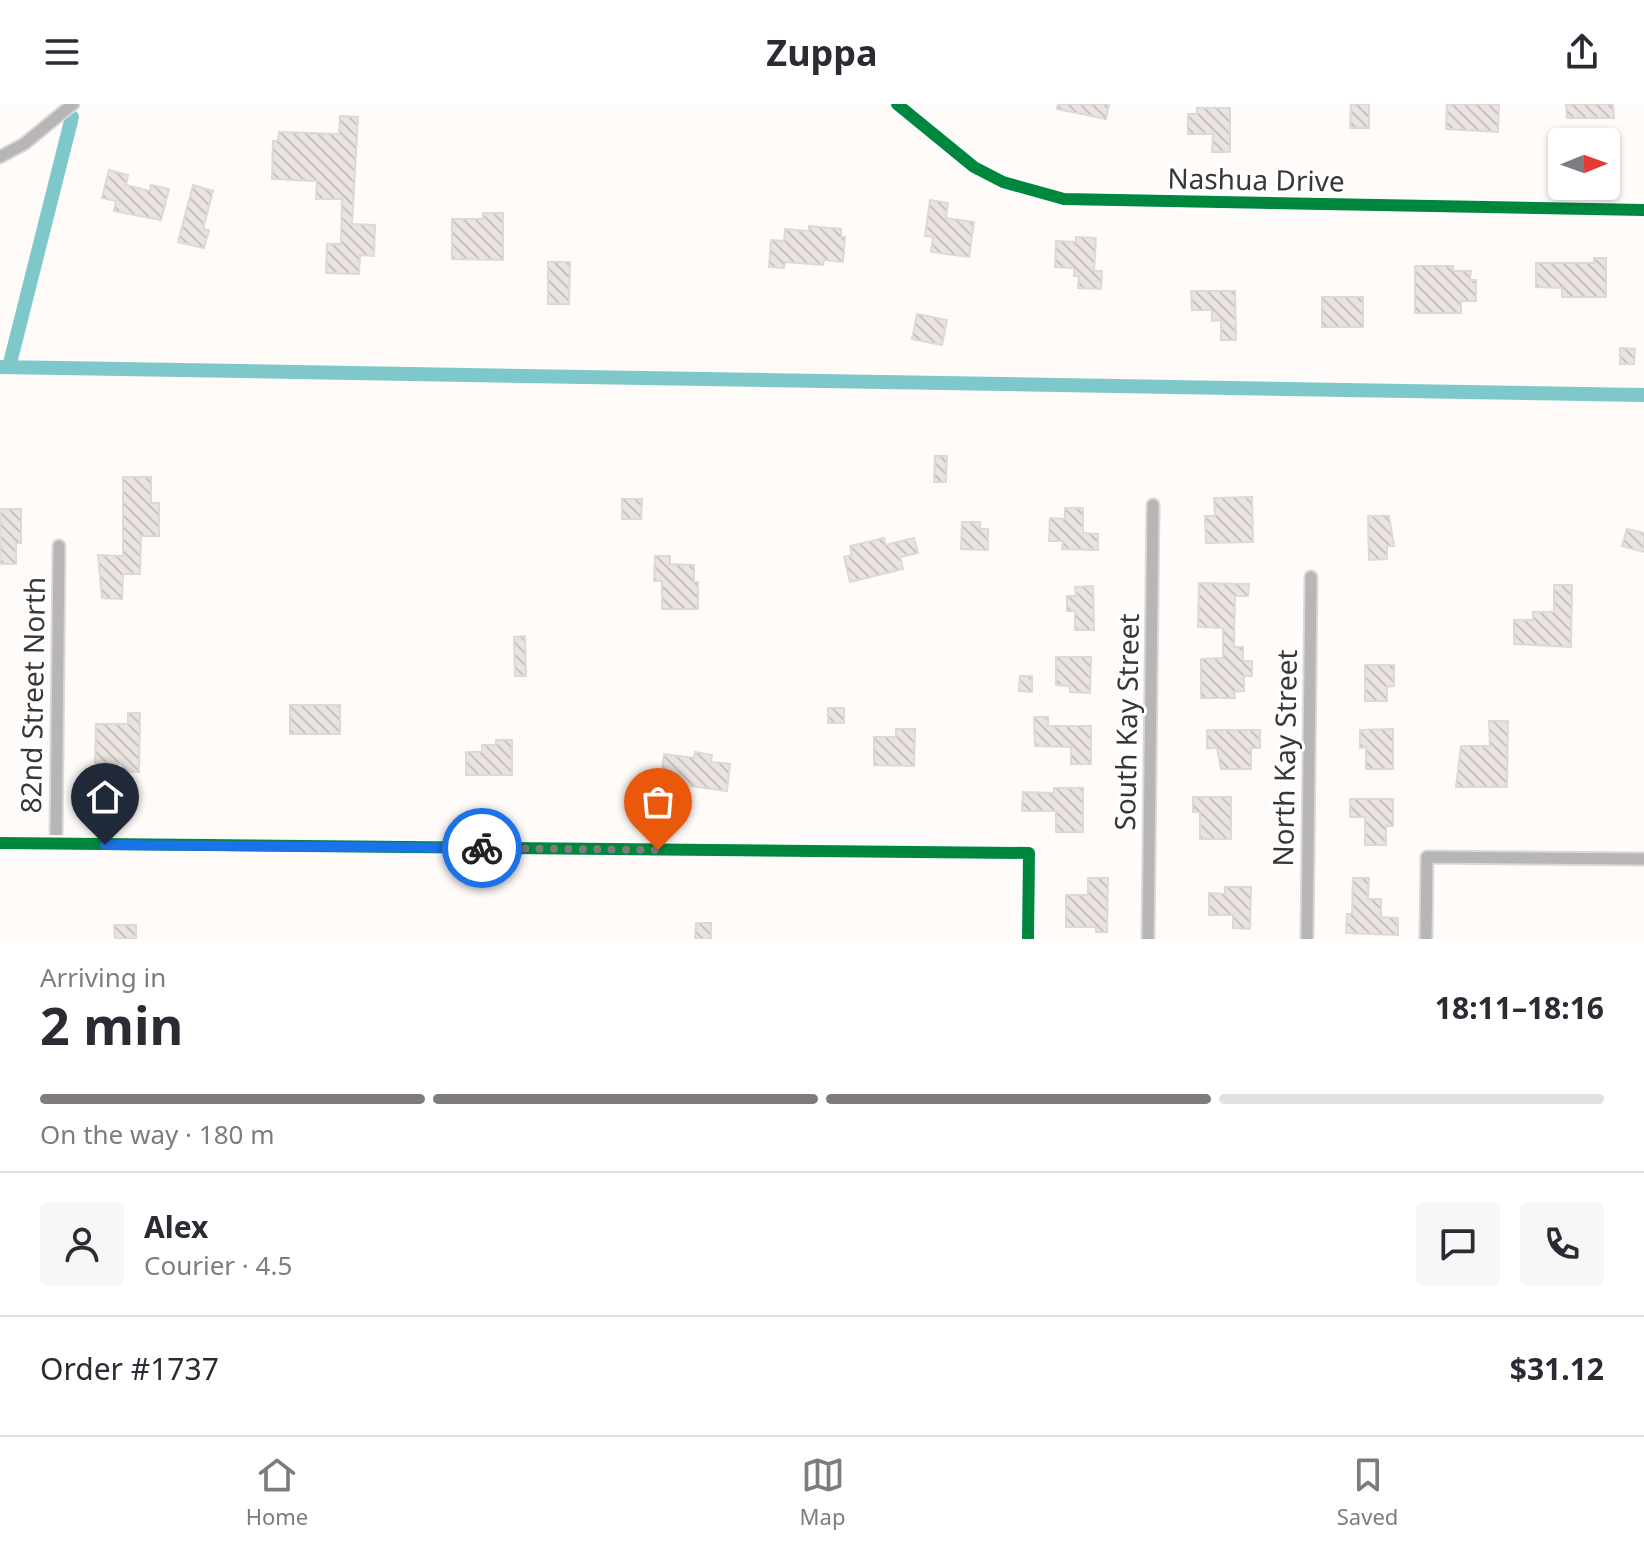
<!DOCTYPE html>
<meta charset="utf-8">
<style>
:root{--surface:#fff;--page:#f7f7f7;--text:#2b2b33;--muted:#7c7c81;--line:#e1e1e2;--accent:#7e7b7a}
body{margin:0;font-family:"Noto Sans",sans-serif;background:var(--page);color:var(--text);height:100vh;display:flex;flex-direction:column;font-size:30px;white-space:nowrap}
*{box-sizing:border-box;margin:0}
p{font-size:26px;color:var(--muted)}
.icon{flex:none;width:44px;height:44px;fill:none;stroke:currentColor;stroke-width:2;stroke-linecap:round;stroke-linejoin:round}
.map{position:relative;height:835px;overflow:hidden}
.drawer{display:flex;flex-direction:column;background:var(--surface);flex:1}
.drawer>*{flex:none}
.needle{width:52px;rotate:89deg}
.tools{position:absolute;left:1548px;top:24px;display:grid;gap:16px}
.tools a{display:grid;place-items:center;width:72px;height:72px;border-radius:8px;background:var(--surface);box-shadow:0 2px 6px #0004;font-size:40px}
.pin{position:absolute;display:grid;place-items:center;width:68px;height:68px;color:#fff;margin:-82px -34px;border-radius:50% 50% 50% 0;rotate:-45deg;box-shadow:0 0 8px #0007}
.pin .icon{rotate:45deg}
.courier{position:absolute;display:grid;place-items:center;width:80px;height:80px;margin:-40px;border:6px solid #1a73e8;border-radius:50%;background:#fff;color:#222;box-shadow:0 2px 10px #0007}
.headline em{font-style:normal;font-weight:700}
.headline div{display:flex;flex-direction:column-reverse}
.headline{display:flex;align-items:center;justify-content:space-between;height:136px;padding:0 40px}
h1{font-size:52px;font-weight:700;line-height:60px}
.bar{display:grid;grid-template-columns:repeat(4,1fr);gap:12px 8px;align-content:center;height:96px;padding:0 40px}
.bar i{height:10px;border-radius:6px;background:var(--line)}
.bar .active{background:var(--accent)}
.bar p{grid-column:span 4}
.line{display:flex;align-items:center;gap:20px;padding:0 40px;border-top:2px solid var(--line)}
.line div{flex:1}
.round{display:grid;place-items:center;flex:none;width:84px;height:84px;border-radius:8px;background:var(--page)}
header{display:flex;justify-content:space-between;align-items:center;height:104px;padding:0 40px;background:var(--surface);font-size:36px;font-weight:700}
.menu{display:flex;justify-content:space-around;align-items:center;height:112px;border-top:2px solid var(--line);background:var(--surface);font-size:22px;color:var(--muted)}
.menu a{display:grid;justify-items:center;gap:4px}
.menu .active{color:var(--accent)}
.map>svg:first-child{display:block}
</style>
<header><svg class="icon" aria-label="menu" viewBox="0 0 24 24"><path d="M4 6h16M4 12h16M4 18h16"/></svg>Zuppa<svg class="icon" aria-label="share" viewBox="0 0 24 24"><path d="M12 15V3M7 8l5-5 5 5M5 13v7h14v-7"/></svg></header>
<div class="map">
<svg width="1644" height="835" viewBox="0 0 1644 835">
<defs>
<pattern id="building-back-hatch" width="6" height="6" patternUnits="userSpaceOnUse" patternTransform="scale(2)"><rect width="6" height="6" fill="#eae3e0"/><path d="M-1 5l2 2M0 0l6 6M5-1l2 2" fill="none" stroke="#c9c3c1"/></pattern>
</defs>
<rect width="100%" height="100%" fill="#fefbf9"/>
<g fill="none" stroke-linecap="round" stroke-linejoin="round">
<path stroke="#7fc8ca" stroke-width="14" d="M 0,263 L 1644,291
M 9,263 L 72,13"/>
</g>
<path fill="url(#building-back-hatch)" stroke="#dcdad9" stroke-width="2" d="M 1058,0 L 1109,0 L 1106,15 L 1057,5 Z
M 1351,0 L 1369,0 L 1369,24 L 1350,24 Z
M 1447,0 L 1499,0 L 1498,28 L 1446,25 Z
M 1566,0 L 1613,0 L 1614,14 L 1567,14 Z
M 1197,4 L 1230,4 L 1230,48 L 1212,48 L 1213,30 L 1188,30 L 1188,10 L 1197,10 Z
M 340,12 L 358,13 L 352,120 L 375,121 L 374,152 L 360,151 L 359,170 L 326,169 L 327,140 L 341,140 L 342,95 L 316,95 L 317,77 L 272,75 L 273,37 L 278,37 L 279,28 L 339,30 Z
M 109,66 L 128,71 L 126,81 L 150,87 L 151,81 L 169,85 L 161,116 L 114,107 L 116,97 L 102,94 Z
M 193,81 L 213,87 L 203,125 L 209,126 L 204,144 L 178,138 Z
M 930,96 L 948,99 L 946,114 L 974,118 L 969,153 L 931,148 L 933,133 L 925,132 Z
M 483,109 L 503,109 L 503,156 L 452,155 L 452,115 L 483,115 Z
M 809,122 L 841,125 L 841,133 L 845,133 L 843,158 L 824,156 L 823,161 L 785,158 L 784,164 L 769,163 L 771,136 L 784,137 L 785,125 L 809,127 Z
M 1076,133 L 1096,134 L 1094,167 L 1102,167 L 1101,185 L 1078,184 L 1079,172 L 1074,172 L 1074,164 L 1055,163 L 1056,137 L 1076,138 Z
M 1594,154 L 1606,154 L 1606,193 L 1562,193 L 1562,184 L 1536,183 L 1536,159 L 1594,159 Z
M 548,158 L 570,158 L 569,200 L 548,200 Z
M 1415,162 L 1453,162 L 1453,167 L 1471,167 L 1470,176 L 1476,176 L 1476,197 L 1461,197 L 1461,209 L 1415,209 Z
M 1191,187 L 1235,187 L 1236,236 L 1221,236 L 1221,216 L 1212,217 L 1212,206 L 1192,206 Z
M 1322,193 L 1363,193 L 1363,223 L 1322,223 Z
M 917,210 L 947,216 L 942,241 L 912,235 Z
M 1620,244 L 1635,245 L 1634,260 L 1620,260 Z
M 935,352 L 947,352 L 946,378 L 934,378 Z
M 123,373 L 151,373 L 151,399 L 159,399 L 159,432 L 141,432 L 140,470 L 123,470 L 122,495 L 102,494 L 98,451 L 123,452 Z
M 1252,393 L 1253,438 L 1206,439 L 1205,412 L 1215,412 L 1214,394 Z
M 622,395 L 642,395 L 641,415 L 622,415 Z
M 1065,404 L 1083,404 L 1083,429 L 1098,430 L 1098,446 L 1062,445 L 1063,437 L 1049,437 L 1050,414 L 1065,415 Z
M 0,405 L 21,405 L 21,439 L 16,439 L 16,460 L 0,460 Z
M 1368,412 L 1389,412 L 1394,442 L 1387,442 L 1387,455 L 1369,456 Z
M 962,418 L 980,418 L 980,425 L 988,425 L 988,446 L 961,445 Z
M 1627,425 L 1644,429 L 1644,448 L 1622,442 Z
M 884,434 L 885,441 L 914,434 L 918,449 L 900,453 L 903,465 L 850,478 L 844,453 L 852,451 L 850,442 Z
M 655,452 L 670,452 L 670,460 L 694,461 L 694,478 L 698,478 L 698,505 L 662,505 L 662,477 L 654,477 Z
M 1199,479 L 1249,480 L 1248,492 L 1235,492 L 1234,543 L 1243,543 L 1243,557 L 1252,557 L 1252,572 L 1244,572 L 1244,587 L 1234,588 L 1235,594 L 1201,594 L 1201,555 L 1223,554 L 1223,524 L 1198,523 Z
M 1554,481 L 1572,481 L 1571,543 L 1514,540 L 1514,516 L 1533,516 L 1533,508 L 1554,508 Z
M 1093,482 L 1094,526 L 1075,526 L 1075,507 L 1067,507 L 1067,492 L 1076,492 L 1075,483 Z
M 525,532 L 526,572 L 515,572 L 514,533 Z
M 1056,553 L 1091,553 L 1090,589 L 1070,588 L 1070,582 L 1056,581 Z
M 1365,561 L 1394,561 L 1394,582 L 1387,583 L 1387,597 L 1365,597 Z
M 1020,572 L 1032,572 L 1032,588 L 1019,587 Z
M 290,601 L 340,601 L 340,630 L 290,630 Z
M 828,604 L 844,604 L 844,619 L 828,619 Z
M 128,609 L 140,609 L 139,668 L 122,667 L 123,660 L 95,659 L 96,620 L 128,620 Z
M 1034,613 L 1048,613 L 1048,622 L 1091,622 L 1091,660 L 1071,660 L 1071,643 L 1035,642 Z
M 1489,617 L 1508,617 L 1507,683 L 1456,683 L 1461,642 L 1490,642 Z
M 896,625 L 915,625 L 914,662 L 874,661 L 874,633 L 896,633 Z
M 1393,625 L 1393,665 L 1366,665 L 1366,643 L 1360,644 L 1360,626 Z
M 1207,626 L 1260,626 L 1260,644 L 1251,644 L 1251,665 L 1221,665 L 1217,644 L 1207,644 Z
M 496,636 L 512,636 L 512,671 L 466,671 L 466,648 L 482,648 L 482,641 L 496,641 Z
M 695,648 L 712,651 L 711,658 L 730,660 L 727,687 L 660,678 L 664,650 L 694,654 Z
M 1054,684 L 1083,684 L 1083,728 L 1056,728 L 1056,707 L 1022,707 L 1023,688 L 1054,689 Z
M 1193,693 L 1231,693 L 1231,735 L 1200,735 L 1200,708 L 1193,708 Z
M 1350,695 L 1393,695 L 1393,722 L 1386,722 L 1386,741 L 1365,741 L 1365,713 L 1350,713 Z
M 1088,774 L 1108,774 L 1107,828 L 1096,828 L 1096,823 L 1066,823 L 1066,791 L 1088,791 Z
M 1353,774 L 1369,774 L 1368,795 L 1381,795 L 1381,813 L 1398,814 L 1398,831 L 1346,829 L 1347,810 L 1352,810 Z
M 1225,783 L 1251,783 L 1250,825 L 1233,824 L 1233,811 L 1209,811 L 1209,789 L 1225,790 Z
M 696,819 L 711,819 L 711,835 L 695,835 Z
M 114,821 L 136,821 L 136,835 L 115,835 Z"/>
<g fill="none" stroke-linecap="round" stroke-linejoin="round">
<defs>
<path id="street" d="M 897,0 L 974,63 L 1003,78 L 1064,95 L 1644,106
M 0,53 L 24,40 L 73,0
M 0,739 L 1029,749 L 1028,835
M 56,740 L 59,442
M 1148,835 L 1153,401
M 1307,835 L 1311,473
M 1426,835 L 1427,753 L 1644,755"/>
</defs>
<use href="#street" stroke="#dad8d7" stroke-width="15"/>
<use href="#street" stroke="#b7b5b5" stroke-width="11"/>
<defs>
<path id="cycleway" d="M 897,0 L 974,63 L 1003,78 L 1064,95 L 1644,106
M 0,739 L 1029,749 L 1028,835"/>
</defs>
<use href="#cycleway" stroke="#fff" stroke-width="17"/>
<use href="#cycleway" stroke="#00873e" stroke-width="12"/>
</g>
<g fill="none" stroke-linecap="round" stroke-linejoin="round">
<path stroke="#7e7b7a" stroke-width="8" stroke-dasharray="0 14.4" d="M 482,744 L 658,746"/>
<path stroke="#1a73e8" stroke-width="10" d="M 105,741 L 482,744"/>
</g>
<g text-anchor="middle" stroke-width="6" stroke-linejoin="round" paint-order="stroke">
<g font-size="28" fill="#393636" stroke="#fff">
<text transform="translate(1256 76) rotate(1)" y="10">Nashua Drive</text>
<text transform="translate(33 591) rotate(-89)" y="10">82nd Street North</text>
<text transform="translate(1127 618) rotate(-89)" y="10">South Kay Street</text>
<text transform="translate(1285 654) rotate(-89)" y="10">North Kay Street</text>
</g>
</g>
</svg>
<div class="tools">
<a><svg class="needle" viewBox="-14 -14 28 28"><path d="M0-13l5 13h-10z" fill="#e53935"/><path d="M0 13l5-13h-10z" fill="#7c7c81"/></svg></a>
</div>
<div class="pin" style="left:658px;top:746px;background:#ea580c"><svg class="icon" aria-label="bag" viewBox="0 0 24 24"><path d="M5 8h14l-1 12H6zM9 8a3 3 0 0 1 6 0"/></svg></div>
<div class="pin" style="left:105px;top:741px;background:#1f2937"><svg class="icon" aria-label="home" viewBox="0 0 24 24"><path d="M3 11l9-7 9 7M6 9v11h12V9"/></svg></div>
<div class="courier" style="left:482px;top:744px"><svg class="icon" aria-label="bike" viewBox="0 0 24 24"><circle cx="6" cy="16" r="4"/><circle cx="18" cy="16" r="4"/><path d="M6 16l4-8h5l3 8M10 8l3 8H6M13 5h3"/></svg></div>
</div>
<section class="drawer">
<div class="headline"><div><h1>2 min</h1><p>Arriving in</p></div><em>18:11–18:16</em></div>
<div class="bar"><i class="active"></i><i class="active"></i><i class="active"></i><i></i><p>On the way · 180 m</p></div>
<div class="line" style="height:144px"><a class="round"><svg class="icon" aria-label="person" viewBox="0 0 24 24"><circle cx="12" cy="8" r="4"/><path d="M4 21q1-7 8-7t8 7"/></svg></a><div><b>Alex</b><p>Courier · 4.5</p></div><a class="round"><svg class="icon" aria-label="chat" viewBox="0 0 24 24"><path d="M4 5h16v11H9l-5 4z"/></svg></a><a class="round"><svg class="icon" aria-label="phone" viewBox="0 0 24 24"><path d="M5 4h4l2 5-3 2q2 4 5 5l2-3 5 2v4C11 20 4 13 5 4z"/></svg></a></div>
<div class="line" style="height:104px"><div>Order #1737</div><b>$31.12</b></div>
</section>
<nav class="menu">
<a class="active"><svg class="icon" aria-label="home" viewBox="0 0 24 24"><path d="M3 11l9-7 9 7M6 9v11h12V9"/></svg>Home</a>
<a><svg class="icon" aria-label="map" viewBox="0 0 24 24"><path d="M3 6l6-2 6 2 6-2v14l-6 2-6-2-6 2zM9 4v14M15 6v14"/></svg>Map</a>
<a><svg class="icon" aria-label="saved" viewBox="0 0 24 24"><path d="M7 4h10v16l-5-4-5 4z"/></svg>Saved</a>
</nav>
